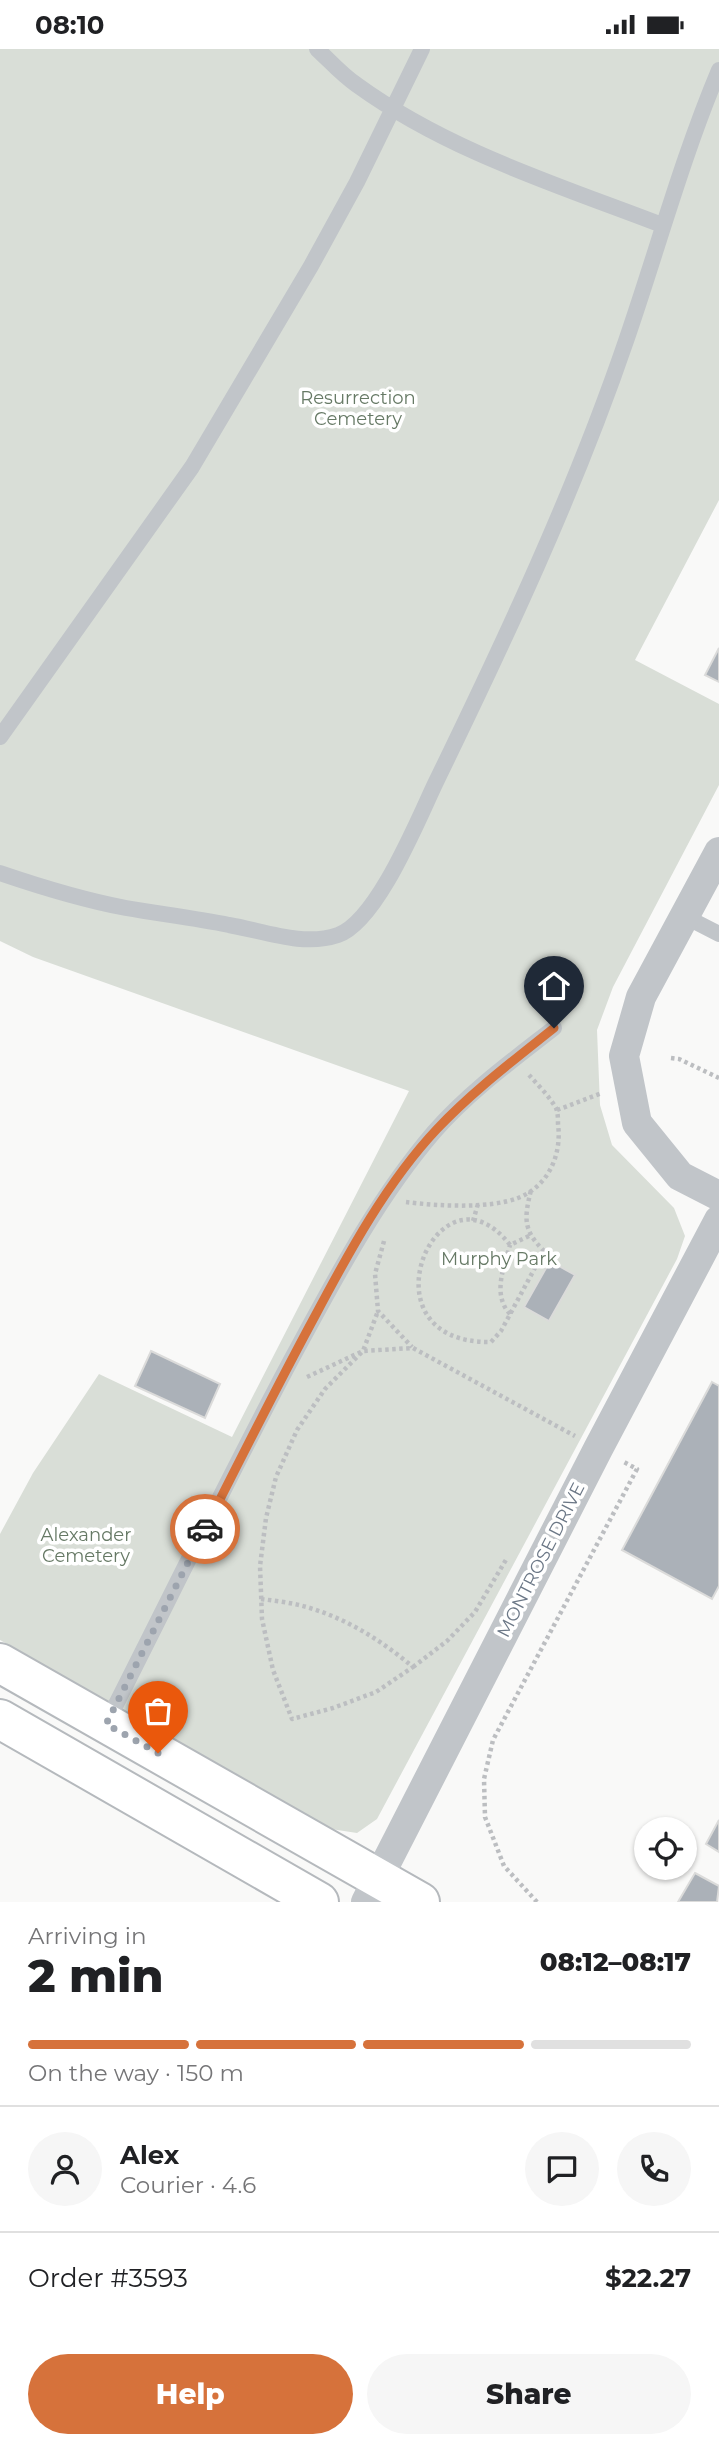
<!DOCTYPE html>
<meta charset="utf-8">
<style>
:root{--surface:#fff;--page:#f6f6f6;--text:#202124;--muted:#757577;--line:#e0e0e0;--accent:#d6723b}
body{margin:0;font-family:Montserrat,sans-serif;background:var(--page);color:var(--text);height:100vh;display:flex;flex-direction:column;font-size:26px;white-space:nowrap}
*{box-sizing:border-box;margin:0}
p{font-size:23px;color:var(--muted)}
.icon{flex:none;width:38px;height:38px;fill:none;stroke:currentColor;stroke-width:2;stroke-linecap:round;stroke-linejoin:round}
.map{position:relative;height:1853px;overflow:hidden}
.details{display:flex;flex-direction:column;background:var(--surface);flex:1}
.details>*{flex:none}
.fabs{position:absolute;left:634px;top:1768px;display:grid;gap:14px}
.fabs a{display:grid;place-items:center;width:63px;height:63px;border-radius:50%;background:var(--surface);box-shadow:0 2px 5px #0004;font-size:35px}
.pin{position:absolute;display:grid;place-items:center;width:60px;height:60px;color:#fff;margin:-72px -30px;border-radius:50% 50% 50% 0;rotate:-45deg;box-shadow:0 0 7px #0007}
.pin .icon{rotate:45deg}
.courier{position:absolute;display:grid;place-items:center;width:70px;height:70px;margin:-35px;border:5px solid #d6723b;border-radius:50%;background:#fff;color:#222;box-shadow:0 2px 9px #0007}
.summary em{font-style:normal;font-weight:800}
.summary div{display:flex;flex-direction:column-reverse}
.summary{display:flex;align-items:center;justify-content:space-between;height:119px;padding:0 28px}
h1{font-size:46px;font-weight:800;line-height:52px}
.bar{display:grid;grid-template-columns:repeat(4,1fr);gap:10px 7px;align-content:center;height:84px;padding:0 28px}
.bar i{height:9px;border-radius:5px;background:var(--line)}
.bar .selected{background:var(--accent)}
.bar p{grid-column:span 4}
.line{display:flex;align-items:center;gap:18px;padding:0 28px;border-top:2px solid var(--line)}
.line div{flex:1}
.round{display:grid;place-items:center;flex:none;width:74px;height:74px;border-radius:37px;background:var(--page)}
.cta{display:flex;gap:14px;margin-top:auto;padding:14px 28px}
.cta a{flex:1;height:80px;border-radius:42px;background:var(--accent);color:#fff;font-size:28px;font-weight:800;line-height:80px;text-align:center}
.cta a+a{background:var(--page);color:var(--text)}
.status{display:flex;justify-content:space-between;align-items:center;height:49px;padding:0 35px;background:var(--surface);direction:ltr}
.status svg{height:19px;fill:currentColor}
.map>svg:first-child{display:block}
</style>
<div class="status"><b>08:10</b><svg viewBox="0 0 49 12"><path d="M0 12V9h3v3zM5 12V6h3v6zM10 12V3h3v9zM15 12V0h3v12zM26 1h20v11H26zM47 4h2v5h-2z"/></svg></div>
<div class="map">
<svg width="719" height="1853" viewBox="0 0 719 1853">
<rect width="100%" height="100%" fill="#f9f9f8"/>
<path fill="#d9ded7" d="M 0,0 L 719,0 L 719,451 L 635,611 L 719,655 L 719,736 L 613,938 L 597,981 L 600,1056 L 612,1096 L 674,1159 L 685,1187 L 677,1210 L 377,1770 L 357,1784 L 331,1780 L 0,1591 L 0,1485 L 33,1424 L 99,1325 L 232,1388 L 409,1042 L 33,908 L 0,892 Z"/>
<path fill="#abb1b8" stroke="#dbdbda" stroke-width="2" d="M 719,599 L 719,633 L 705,626 Z
M 550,1212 L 575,1226 L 549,1272 L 524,1258 Z
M 151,1302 L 220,1335 L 205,1369 L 135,1337 Z
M 712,1333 L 719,1337 L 719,1537 L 712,1550 L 622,1501 Z
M 719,1771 L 719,1803 L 706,1795 Z
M 695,1824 L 719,1837 L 717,1853 L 678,1853 Z"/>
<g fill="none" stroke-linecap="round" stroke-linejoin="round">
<defs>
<path id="primary" d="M 0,1614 L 420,1853
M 0,1670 L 319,1853"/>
</defs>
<use href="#primary" stroke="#b5b9bd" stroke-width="42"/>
<path stroke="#bcbec1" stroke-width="4.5" stroke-dasharray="3.5 3.5" stroke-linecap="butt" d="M 671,1009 L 679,1010 L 719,1029
M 557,1061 L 602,1044
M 406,1153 C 437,1157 489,1160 518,1149 C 549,1137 562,1105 558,1075 C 558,1070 558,1064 556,1059 C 549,1047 538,1036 529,1026
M 473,1172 L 478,1155
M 529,1187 L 510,1196 C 438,1103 356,1295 491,1293 L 501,1282 L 544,1202 C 523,1181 524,1170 531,1141
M 384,1192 L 375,1225 L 378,1262 L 412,1298
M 510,1265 C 492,1246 504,1218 510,1196
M 307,1328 L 363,1302 L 413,1299 L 575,1387
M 261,1550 C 277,1552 294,1554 310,1559 C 349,1571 382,1592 413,1618 L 376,1643 L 333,1659 L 292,1670 L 273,1621 L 262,1570 L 260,1517 L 266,1469 L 276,1428 L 297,1381 L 325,1340 L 363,1302 L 378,1262
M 413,1618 L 447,1592 L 475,1563 L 507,1509
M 537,1853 L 504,1817 L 485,1768 L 484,1730 L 493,1691 L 637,1420 L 622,1412"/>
<path stroke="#c1c5c9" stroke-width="16" d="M 317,0 C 330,12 342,26 357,36 C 448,102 558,136 662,176
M 0,688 L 192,418 L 311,217 L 357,133 L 422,0
M 0,824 C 41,838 84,851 126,859 C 160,865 195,869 229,876 C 264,882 303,898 338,886 C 377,872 417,773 435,735 C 505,591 574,444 626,292 C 657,202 682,109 719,21
M 684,867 L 719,885
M 106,1675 C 168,1553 227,1431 291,1311 C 334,1232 375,1152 434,1083 C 469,1043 513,1011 554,979"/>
<path stroke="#c1c5c9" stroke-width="30" d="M 719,803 L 641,948 L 624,1007 L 637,1074 L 680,1127 L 719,1147
M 366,1853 L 598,1400 L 719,1171"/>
<use href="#primary" stroke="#fff" stroke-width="38"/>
</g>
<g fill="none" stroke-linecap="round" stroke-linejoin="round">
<path stroke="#9da4ae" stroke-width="7" stroke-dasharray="0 12.6" d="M 158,1704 L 106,1675 L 205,1480"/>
<path stroke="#d6723b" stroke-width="9" d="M 205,1480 C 241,1409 277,1337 315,1267 C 349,1203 387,1133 437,1080 C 473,1042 514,1011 554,979"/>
</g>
<g text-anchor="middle" stroke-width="7" stroke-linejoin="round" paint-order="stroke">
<g font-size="18" fill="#667965" stroke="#fff">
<text x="358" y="355">Resurrection<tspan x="358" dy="21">Cemetery</tspan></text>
<text x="499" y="1216">Murphy Park</text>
<text x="86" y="1492">Alexander<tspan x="86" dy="21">Cemetery</tspan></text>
</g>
<g font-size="18" fill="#6b7786" stroke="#fff">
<text transform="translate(541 1511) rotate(-63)" y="6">MONTROSE DRIVE</text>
</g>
</g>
</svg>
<div class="fabs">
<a><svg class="icon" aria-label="locate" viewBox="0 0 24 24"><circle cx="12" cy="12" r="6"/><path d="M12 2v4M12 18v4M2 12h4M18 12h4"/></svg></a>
</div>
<div class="pin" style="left:158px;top:1704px;background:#ea580c"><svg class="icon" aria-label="bag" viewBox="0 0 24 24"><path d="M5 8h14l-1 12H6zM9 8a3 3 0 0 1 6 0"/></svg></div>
<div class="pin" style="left:554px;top:979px;background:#1f2937"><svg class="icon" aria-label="home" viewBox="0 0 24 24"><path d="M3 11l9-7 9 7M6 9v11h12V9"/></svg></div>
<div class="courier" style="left:205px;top:1480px"><svg class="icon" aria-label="car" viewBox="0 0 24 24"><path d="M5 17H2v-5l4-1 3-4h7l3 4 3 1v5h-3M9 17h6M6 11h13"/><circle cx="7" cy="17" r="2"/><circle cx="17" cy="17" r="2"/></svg></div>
</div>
<section class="details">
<div class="summary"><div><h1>2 min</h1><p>Arriving in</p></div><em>08:12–08:17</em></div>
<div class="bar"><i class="selected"></i><i class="selected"></i><i class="selected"></i><i></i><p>On the way · 150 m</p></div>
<div class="line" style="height:126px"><a class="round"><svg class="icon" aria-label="person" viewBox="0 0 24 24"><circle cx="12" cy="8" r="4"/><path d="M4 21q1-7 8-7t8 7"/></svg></a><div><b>Alex</b><p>Courier · 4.6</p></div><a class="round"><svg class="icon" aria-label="chat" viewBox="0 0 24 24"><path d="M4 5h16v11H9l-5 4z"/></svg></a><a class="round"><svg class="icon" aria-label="phone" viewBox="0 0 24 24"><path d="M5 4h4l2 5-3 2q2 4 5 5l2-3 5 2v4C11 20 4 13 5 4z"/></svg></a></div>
<div class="line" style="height:91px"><div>Order #3593</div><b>$22.27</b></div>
<div class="cta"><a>Help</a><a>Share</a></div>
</section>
